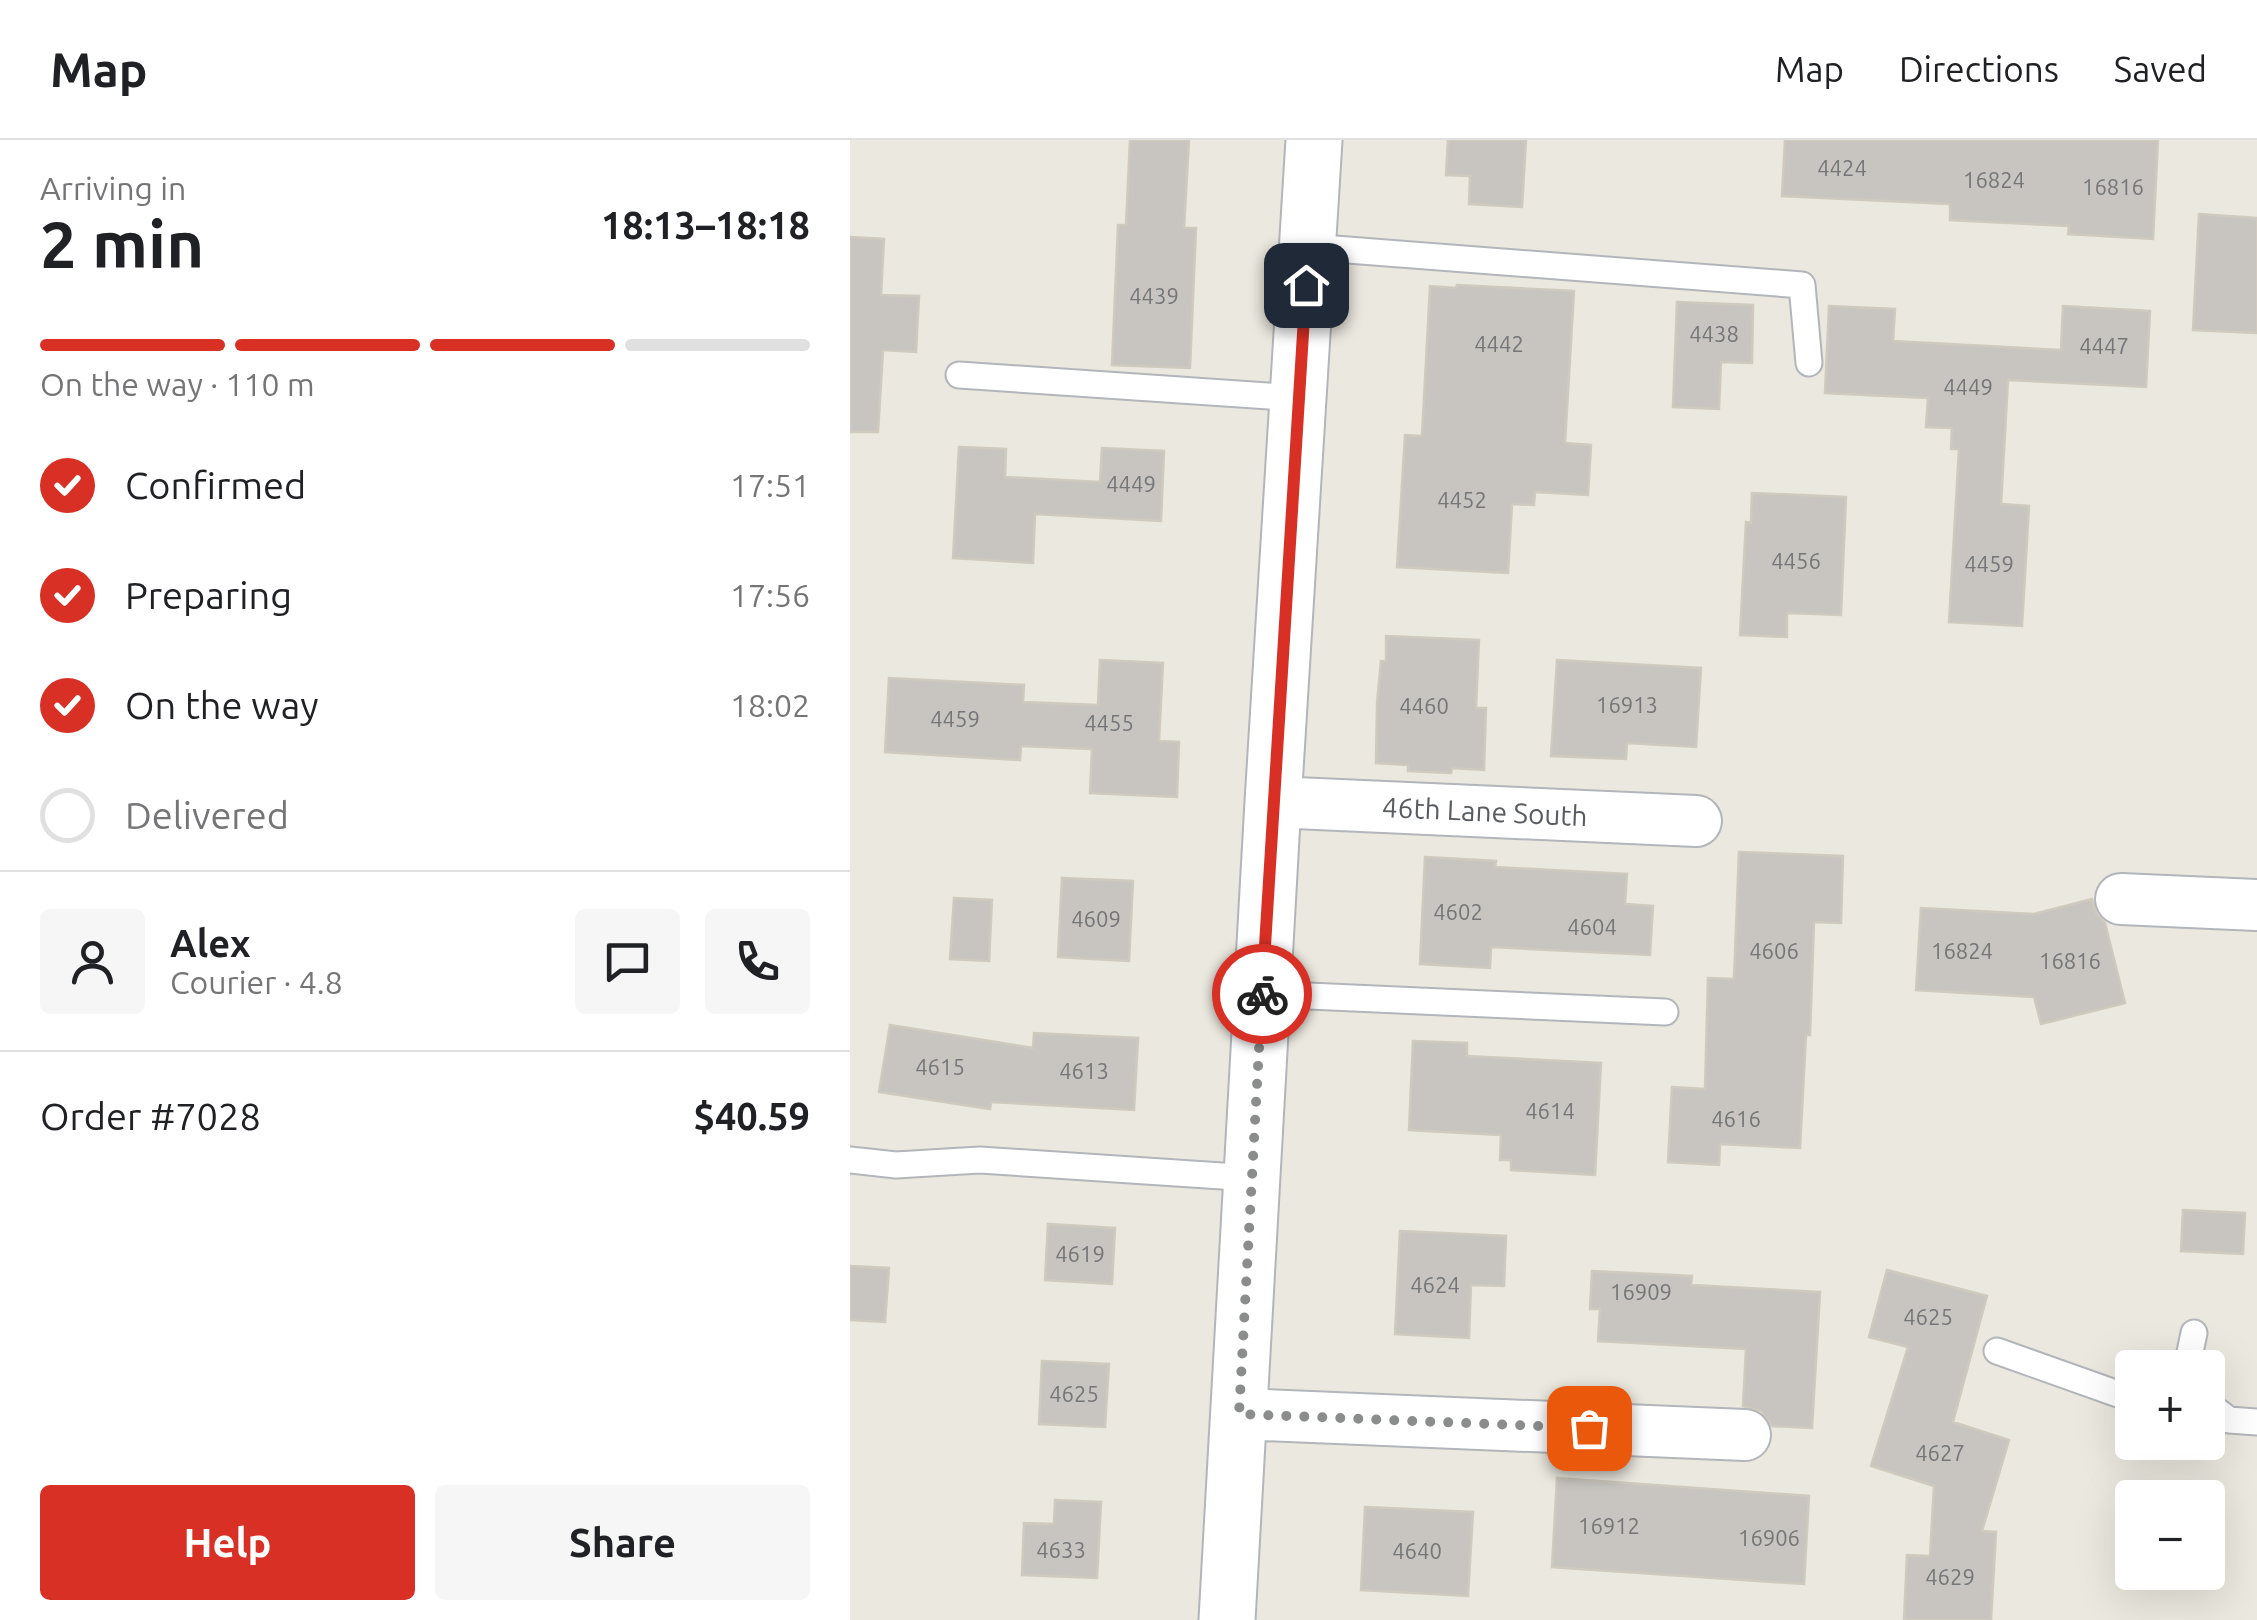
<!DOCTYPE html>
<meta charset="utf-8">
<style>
:root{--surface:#fff;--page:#f6f6f6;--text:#202124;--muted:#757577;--line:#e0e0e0;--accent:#d93025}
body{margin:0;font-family:Ubuntu,sans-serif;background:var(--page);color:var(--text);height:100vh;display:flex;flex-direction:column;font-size:38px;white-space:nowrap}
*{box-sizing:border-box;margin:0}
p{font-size:32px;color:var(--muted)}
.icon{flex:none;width:55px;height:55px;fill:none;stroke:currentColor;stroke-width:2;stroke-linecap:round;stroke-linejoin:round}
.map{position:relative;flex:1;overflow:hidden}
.side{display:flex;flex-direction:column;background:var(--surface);width:850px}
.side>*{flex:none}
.buttons{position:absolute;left:1265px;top:1210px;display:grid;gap:20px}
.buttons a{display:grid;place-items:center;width:110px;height:110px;border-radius:10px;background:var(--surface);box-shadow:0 10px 40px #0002;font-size:50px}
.pin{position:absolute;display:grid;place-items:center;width:85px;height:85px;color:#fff;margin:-42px;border-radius:20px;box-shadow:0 5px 15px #0006}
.courier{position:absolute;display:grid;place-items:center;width:100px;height:100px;margin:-50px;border:8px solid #d93025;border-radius:50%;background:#fff;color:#222;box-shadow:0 2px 12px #0007}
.summary em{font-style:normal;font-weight:700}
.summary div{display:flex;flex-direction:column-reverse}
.summary{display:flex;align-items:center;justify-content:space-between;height:170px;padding:0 40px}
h1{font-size:65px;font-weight:700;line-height:75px}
.bar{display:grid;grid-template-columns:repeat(4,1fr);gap:15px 10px;align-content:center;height:120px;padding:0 40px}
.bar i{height:12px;border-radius:8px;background:var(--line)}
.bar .on{background:var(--accent)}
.bar p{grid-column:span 4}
.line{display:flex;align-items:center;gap:25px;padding:0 40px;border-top:2px solid var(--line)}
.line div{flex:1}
.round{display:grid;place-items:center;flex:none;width:105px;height:105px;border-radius:10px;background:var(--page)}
ol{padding:0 40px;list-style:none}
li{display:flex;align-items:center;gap:30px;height:110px}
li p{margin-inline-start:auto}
li .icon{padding:10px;border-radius:50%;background:var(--accent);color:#fff;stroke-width:4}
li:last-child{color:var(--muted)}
li i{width:55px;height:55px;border:5px solid var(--line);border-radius:50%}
.cta{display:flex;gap:20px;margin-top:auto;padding:20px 40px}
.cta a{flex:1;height:115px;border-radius:10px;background:var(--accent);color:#fff;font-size:40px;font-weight:700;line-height:115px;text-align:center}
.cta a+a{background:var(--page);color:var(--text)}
header{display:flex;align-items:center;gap:60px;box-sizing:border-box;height:140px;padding:0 50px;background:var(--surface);border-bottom:2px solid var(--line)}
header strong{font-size:48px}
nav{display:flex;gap:55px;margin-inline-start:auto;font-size:35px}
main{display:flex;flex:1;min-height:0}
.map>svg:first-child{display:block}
</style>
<header>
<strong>Map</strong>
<nav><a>Map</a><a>Directions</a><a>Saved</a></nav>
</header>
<main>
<section class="side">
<div class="summary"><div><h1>2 min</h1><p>Arriving in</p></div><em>18:13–18:18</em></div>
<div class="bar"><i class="on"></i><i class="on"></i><i class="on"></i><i></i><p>On the way · 110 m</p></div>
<ol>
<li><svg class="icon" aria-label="check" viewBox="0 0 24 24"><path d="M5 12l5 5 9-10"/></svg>Confirmed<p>17:51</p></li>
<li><svg class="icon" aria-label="check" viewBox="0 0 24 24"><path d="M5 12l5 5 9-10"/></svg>Preparing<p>17:56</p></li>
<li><svg class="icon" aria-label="check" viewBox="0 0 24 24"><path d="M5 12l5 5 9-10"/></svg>On the way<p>18:02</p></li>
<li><i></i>Delivered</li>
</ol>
<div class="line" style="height:180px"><a class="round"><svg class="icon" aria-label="person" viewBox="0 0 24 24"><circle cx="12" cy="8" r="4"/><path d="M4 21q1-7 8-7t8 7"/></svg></a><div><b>Alex</b><p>Courier · 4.8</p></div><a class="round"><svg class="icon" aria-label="chat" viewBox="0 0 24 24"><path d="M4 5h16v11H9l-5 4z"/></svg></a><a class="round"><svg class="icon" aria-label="phone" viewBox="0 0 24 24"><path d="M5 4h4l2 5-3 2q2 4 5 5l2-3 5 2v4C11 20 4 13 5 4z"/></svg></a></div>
<div class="line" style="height:130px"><div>Order #7028</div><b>$40.59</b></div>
<div class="cta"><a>Help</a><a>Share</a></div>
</section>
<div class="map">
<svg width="1407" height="1480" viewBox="0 0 1407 1480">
<rect width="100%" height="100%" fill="#ebe8df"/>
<path fill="#c8c4bf" stroke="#cfc9be" stroke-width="2.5" d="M 280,0 L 339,0 L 334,88 L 346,88 L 340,228 L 262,225 L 268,85 L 276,85 Z
M 598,0 L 676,0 L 672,67 L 619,64 L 620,36 L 596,35 Z
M 935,0 L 1308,0 L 1303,99 L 1218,94 L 1219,86 L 1100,80 L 1100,64 L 932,56 Z
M 1349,74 L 1407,78 L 1407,193 L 1343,190 Z
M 0,97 L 34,99 L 31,155 L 69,156 L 66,212 L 33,210 L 28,292 L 0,292 Z
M 607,145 L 724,151 L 715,303 L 741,305 L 738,355 L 685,352 L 684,365 L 662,364 L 658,433 L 547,427 L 555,295 L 572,296 L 580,146 L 606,148 Z
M 827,162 L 903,165 L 902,223 L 871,222 L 869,269 L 823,267 Z
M 979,166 L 1045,169 L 1043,201 L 1211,210 L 1213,166 L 1300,171 L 1296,247 L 1158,240 L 1151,364 L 1179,366 L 1172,486 L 1099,482 L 1109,309 L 1101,309 L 1102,288 L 1076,287 L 1078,258 L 975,253 Z
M 109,307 L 156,309 L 155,337 L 250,342 L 252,308 L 314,311 L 311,381 L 185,374 L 183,423 L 103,418 Z
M 902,353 L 996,357 L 991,475 L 937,473 L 937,497 L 890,495 L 896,382 L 901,383 Z
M 536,496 L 629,500 L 626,568 L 636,568 L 634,630 L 602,628 L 601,633 L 558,631 L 558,625 L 526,623 L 527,564 L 531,521 L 536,521 Z
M 250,520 L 313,523 L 309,601 L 329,602 L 327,657 L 240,653 L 242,609 L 171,606 L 170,620 L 35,612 L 39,538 L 174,545 L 173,562 L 248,565 Z
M 707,520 L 851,528 L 846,607 L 777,603 L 776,619 L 701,616 Z
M 889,712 L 993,716 L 991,783 L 964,782 L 960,895 L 956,895 L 950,1008 L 870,1004 L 869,1025 L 818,1022 L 822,947 L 855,949 L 858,838 L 884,839 Z
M 575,717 L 646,721 L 645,727 L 777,734 L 775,764 L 803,766 L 800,815 L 641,807 L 640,828 L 570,824 Z
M 212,738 L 283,741 L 279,821 L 208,817 Z
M 104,758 L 142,760 L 139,821 L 100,819 Z
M 1242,759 L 1246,773 L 1255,783 L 1275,863 L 1191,884 L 1184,857 L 1066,850 L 1071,768 L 1184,774 Z
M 40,885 L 183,908 L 184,893 L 288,898 L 284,970 L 141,962 L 140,969 L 29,952 Z
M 563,901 L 617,903 L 617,916 L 751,923 L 745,1035 L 661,1030 L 661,1020 L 650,1020 L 651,995 L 559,990 Z
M 1333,1070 L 1395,1073 L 1393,1114 L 1331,1111 Z
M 198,1084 L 265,1088 L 262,1144 L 195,1140 Z
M 550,1091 L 656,1096 L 654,1146 L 621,1145 L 619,1198 L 545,1194 Z
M 0,1126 L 39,1128 L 35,1182 L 0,1180 Z
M 1037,1130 L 1137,1156 L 1103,1282 L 1159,1300 L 1132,1391 L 1146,1392 L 1141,1480 L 1054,1480 L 1057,1415 L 1080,1416 L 1084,1346 L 1021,1326 L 1058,1207 L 1019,1197 Z
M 742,1131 L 842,1136 L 841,1145 L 970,1152 L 962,1288 L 922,1286 L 911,1271 L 893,1266 L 896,1209 L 748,1201 L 750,1169 L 740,1169 Z
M 192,1221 L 259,1224 L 255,1287 L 189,1284 Z
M 707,1338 L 959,1356 L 954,1444 L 702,1427 Z
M 205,1360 L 251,1362 L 247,1438 L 172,1435 L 174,1383 L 204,1384 Z
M 515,1367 L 623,1372 L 618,1456 L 511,1450 Z"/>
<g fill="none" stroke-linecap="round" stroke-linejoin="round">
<defs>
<path id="service" d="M 459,107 L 952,145 L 959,223
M 109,235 L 447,258
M 412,854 L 815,872
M 0,1020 L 46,1025 L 130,1020 L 402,1038
M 1147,1211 L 1282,1259
M 1343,1228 L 1340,1212 L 1344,1193
M 1358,1264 L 1379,1280 L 1407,1282"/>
<g id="minor">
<path id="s1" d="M 423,662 L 846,681"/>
<path d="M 1271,759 L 1407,765"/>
<path d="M 389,1274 L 895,1295"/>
</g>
<path id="tertiary" d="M 377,1480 L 423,662 L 464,0"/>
</defs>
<use href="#service" stroke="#b2b6ba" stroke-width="29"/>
<use href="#minor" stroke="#b2b6ba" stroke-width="54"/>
<use href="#tertiary" stroke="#b2b6ba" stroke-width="59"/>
<use href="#service" stroke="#fff" stroke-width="25"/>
<use href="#minor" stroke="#fff" stroke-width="50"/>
<use href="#tertiary" stroke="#fff" stroke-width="55"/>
</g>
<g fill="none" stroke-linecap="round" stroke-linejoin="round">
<path stroke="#8b8d8c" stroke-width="10" stroke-dasharray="0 18" d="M 412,854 L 389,1274 L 739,1288"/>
<path stroke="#d93025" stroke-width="12" d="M 412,854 L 456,145"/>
</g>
<g text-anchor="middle" stroke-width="8" stroke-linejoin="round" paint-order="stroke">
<g font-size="22" fill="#747678">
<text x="992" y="36">4424</text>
<text x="1144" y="48">16824</text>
<text x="1263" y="55">16816</text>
<text x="304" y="164">4439</text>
<text x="864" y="202">4438</text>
<text x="649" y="212">4442</text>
<text x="1254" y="214">4447</text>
<text x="1118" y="255">4449</text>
<text x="281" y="352">4449</text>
<text x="612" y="368">4452</text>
<text x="946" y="429">4456</text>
<text x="1139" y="432">4459</text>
<text x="777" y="573">16913</text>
<text x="574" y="574">4460</text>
<text x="105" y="587">4459</text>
<text x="259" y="591">4455</text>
<text x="608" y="780">4602</text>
<text x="246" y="787">4609</text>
<text x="742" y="795">4604</text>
<text x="924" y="819">4606</text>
<text x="1112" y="819">16824</text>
<text x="1220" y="829">16816</text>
<text x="90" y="935">4615</text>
<text x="234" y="939">4613</text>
<text x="700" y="979">4614</text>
<text x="886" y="987">4616</text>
<text x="230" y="1122">4619</text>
<text x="585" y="1153">4624</text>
<text x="791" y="1160">16909</text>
<text x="1078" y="1185">4625</text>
<text x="224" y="1262">4625</text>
<text x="1090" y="1321">4627</text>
<text x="759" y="1394">16912</text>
<text x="919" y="1406">16906</text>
<text x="211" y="1418">4633</text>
<text x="567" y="1419">4640</text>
<text x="1100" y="1445">4629</text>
</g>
<g font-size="28" fill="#585c60" stroke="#fff">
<text dy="10" stroke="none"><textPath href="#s1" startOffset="212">46th Lane South</textPath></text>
</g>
</g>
</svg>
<div class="buttons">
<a>+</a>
<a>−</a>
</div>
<div class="pin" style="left:739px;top:1288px;background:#ea580c"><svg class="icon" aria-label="bag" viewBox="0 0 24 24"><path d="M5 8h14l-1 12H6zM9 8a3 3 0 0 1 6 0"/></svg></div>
<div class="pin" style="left:456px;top:145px;background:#1f2937"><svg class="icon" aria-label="home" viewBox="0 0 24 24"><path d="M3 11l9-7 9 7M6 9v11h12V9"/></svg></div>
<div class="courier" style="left:412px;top:854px"><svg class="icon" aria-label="bike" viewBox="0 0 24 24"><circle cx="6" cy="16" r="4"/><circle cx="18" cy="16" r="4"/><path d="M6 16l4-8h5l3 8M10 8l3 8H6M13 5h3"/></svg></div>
</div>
</main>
